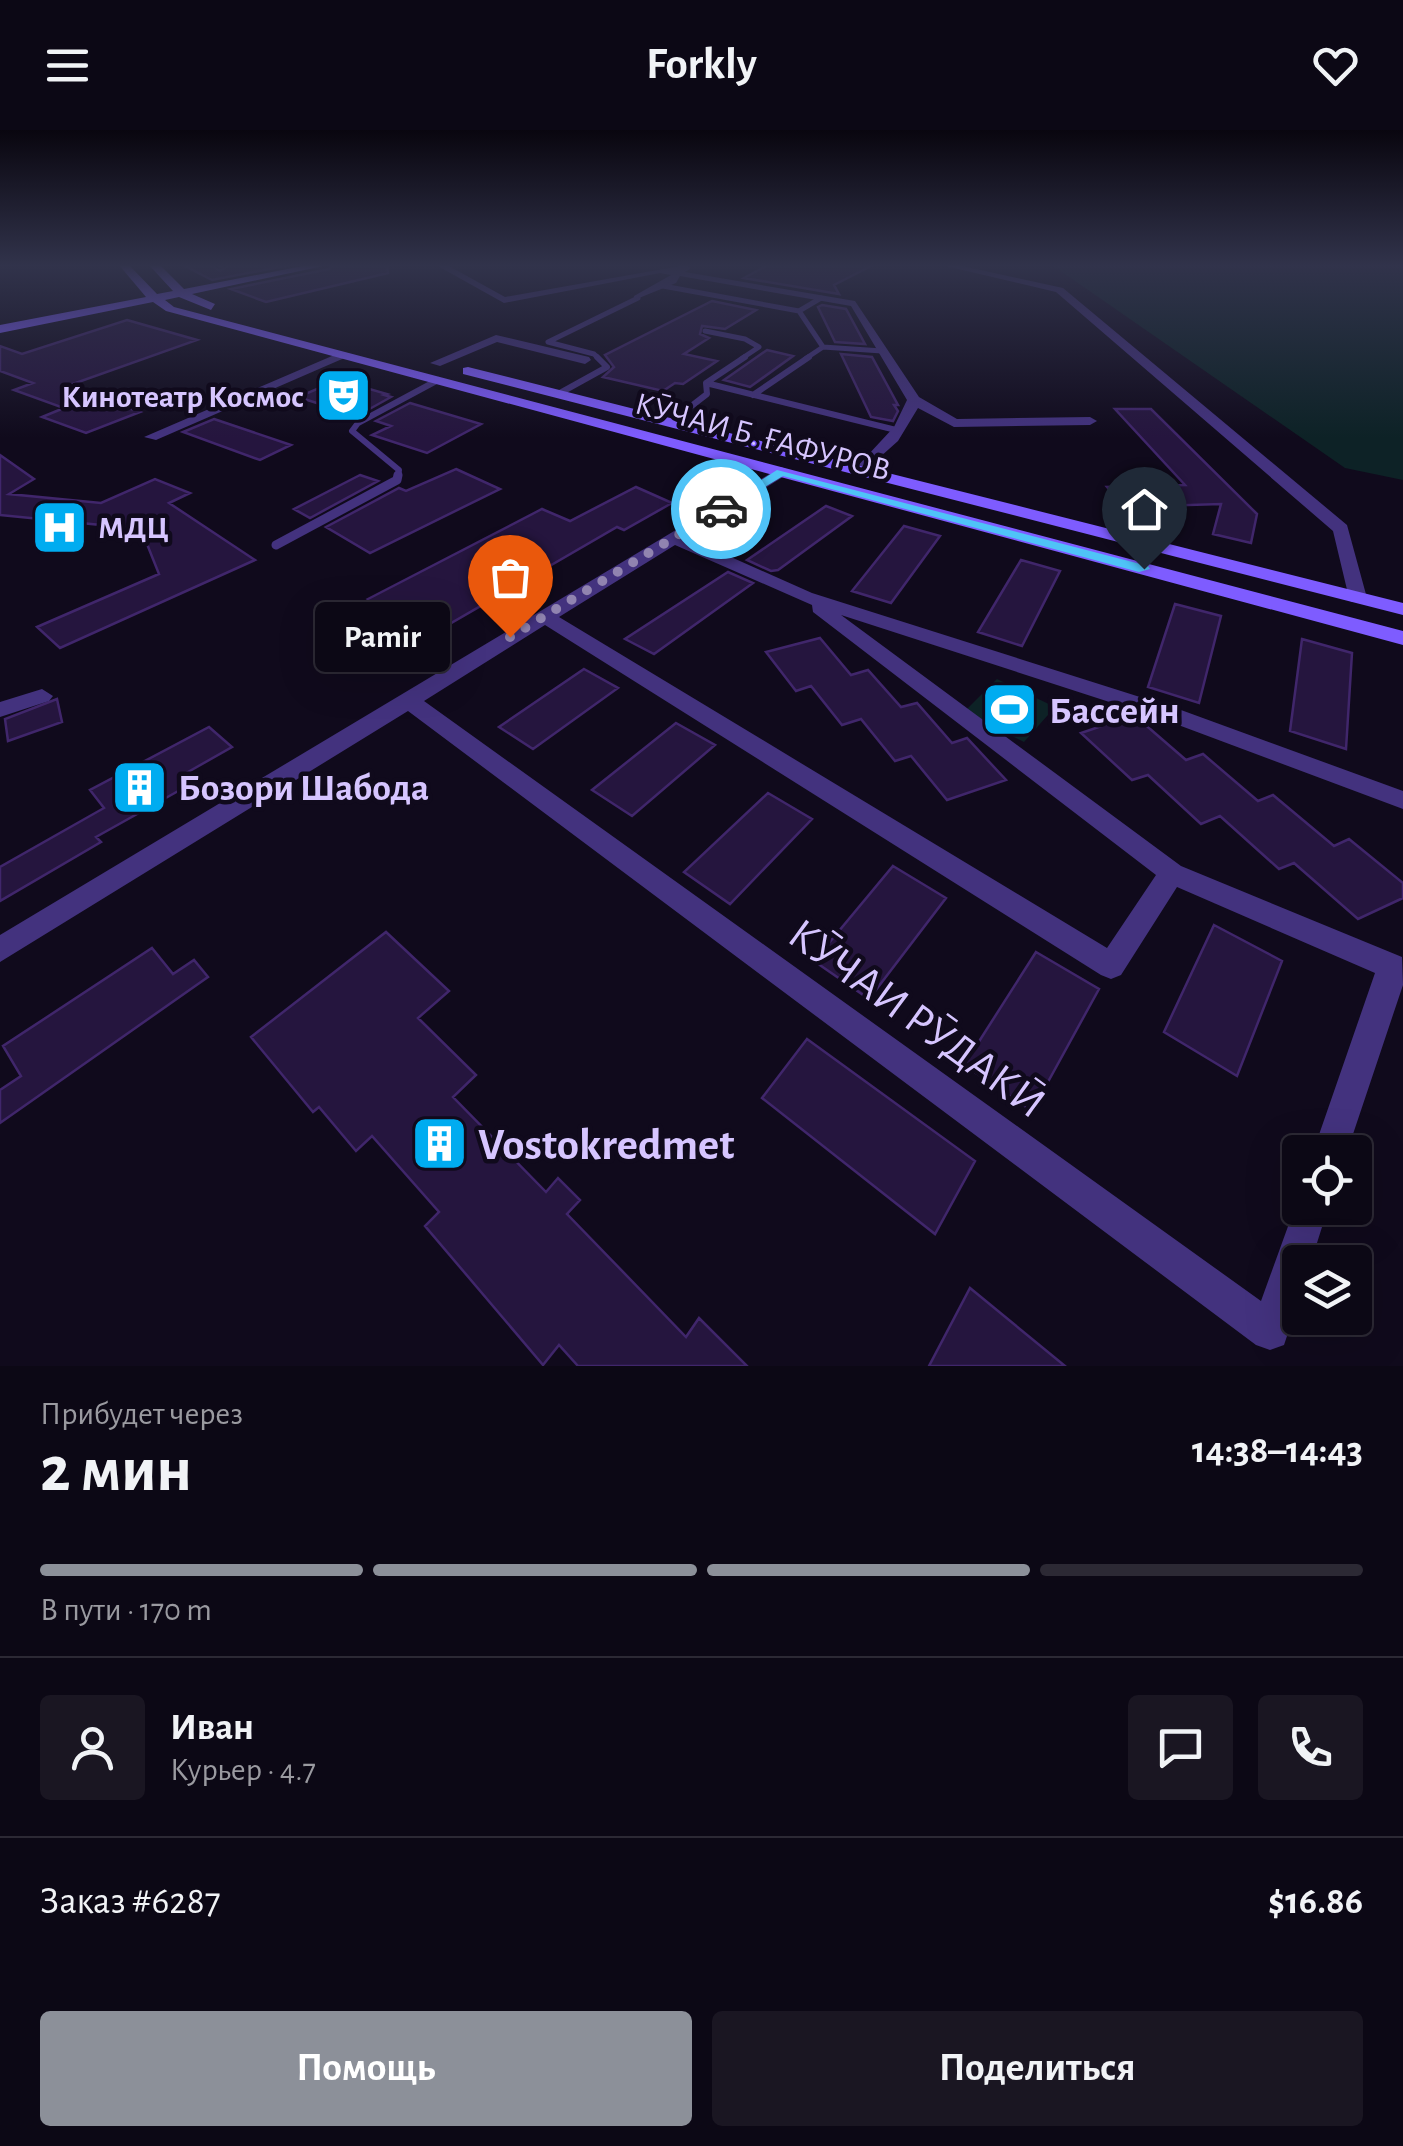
<!DOCTYPE html>
<html lang="ru">
<meta charset="utf-8">
<style>
:root{--surface:#0c0815;--page:#1a1622;--text:#f1f3f6;--muted:#9a9aa0;--line:#2c2934;--accent:#8c9099}
body{margin:0;font-family:"Alegreya Sans",sans-serif;background:var(--page);color:var(--text);height:100vh;display:flex;flex-direction:column;font-size:38px;white-space:nowrap}
*{box-sizing:border-box;margin:0}
p{font-size:32px;color:var(--muted)}
.icon{flex:none;width:55px;height:55px;fill:none;stroke:currentColor;stroke-width:2;stroke-linecap:round;stroke-linejoin:round}
.map{position:relative;height:1236px;overflow:hidden}
.drawer{display:flex;flex-direction:column;background:var(--surface);flex:1}
.drawer>*{flex:none}
.fabs{position:absolute;left:1282px;top:1005px;display:grid;gap:20px}
.fabs a{display:grid;place-items:center;width:90px;height:90px;border-radius:10px;background:var(--surface);box-shadow:0 10px 40px #0002,0 0 0 2px var(--line);font-size:50px}
.pin{position:absolute;display:grid;place-items:center;width:85px;height:85px;color:#fff;margin:-102px -42px;border-radius:50% 50% 50% 0;rotate:-45deg;box-shadow:0 0 10px #0007}
.pin .icon{rotate:45deg}
.courier{position:absolute;display:grid;place-items:center;width:100px;height:100px;margin:-50px;border:8px solid #4fc3f7;border-radius:50%;background:#fff;color:#222;box-shadow:0 2px 12px #0007}
.bubble{position:absolute;height:70px;border-radius:10px;background:var(--surface);box-shadow:0 10px 40px #0002,0 0 0 2px var(--line);font-size:32px;font-weight:700;line-height:70px;text-align:center}
.summary em{font-style:normal;font-weight:700}
.summary div{display:flex;flex-direction:column-reverse}
.summary{display:flex;align-items:center;justify-content:space-between;height:170px;padding:0 40px}
h1{font-size:65px;font-weight:700;line-height:75px}
.bar{display:grid;grid-template-columns:repeat(4,1fr);gap:15px 10px;align-content:center;height:120px;padding:0 40px}
.bar i{height:12px;border-radius:8px;background:var(--line)}
.bar .selected{background:var(--accent)}
.bar p{grid-column:span 4}
.line{display:flex;align-items:center;gap:25px;padding:0 40px;border-top:2px solid var(--line)}
.line div{flex:1}
.round{display:grid;place-items:center;flex:none;width:105px;height:105px;border-radius:10px;background:var(--page)}
.primary-button{display:flex;gap:20px;margin-top:auto;padding:20px 40px}
.primary-button a{flex:1;height:115px;border-radius:10px;background:var(--accent);color:#fff;font-size:40px;font-weight:700;line-height:115px;text-align:center}
.primary-button a+a{background:var(--page);color:var(--text)}
header{display:flex;justify-content:space-between;align-items:center;height:130px;padding:0 40px;background:var(--surface);font-size:45px;font-weight:700}
.map>svg:first-child{display:block}
</style>
<header><svg class="icon" aria-label="menu" viewBox="0 0 24 24"><path d="M4 6h16M4 12h16M4 18h16"/></svg>Forkly<svg class="icon" aria-label="heart" viewBox="0 0 24 24"><path d="M12 20l-8-8c-3-5 5-10 8-4 3-6 11-1 8 4z"/></svg></header>
<div class="map">
<svg width="1403" height="1236" viewBox="0 0 1403 1236">
<rect width="100%" height="100%" fill="#100a1c"/>
<path fill="#0d2226" d="M 1052,135 L 1403,135 L 1403,350 L 1345,338 Z
M 997,549 L 1055,577 L 1024,612 L 964,582 Z"/>
<path fill="#25153e" stroke="#40266b" stroke-width="2.5" d="M 183,135 L 211,135 L 220,141 L 229,135 L 290,135 L 212,150 Z
M 332,135 L 387,135 L 388,143 L 266,172 L 231,159 L 329,139 Z
M 768,135 L 873,135 L 834,155 L 839,164 L 744,148 Z
M 712,171 L 756,180 L 725,199 L 702,196 L 700,204 L 709,208 L 684,224 L 717,231 L 683,254 L 675,253 L 663,261 L 603,247 L 614,237 L 605,225 Z
M 822,175 L 846,179 L 865,214 L 835,212 L 818,177 Z
M 127,190 L 197,210 L 67,256 L 140,282 L 86,303 L 42,287 L 64,278 L 14,260 L 33,253 L 0,241 L 0,216 L 22,224 Z
M 767,220 L 793,226 L 750,257 L 724,250 Z
M 841,224 L 872,227 L 898,275 L 894,275 L 898,281 L 893,291 L 871,287 Z
M 338,250 L 387,264 L 384,265 L 391,267 L 357,286 L 298,267 Z
M 410,273 L 481,294 L 427,323 L 372,305 L 391,296 L 376,291 Z
M 1115,279 L 1151,279 L 1257,384 L 1251,413 L 1213,404 L 1221,374 L 1124,377 L 1107,357 L 1185,355 Z
M 214,289 L 291,315 L 260,330 L 183,302 Z
M 0,325 L 34,349 L 9,364 L 101,373 L 155,349 L 190,363 L 169,373 L 255,430 L 60,518 L 37,497 L 159,444 L 141,399 L 0,385 Z
M 456,339 L 500,359 L 370,423 L 326,397 L 399,358 L 406,361 Z
M 360,345 L 378,351 L 310,388 L 294,379 Z
M 636,357 L 672,373 L 624,400 L 617,397 L 427,507 L 368,469 L 542,379 L 570,391 Z
M 826,376 L 852,386 L 778,440 L 771,441 L 747,430 Z
M 904,396 L 940,406 L 891,473 L 852,461 Z
M 1021,430 L 1060,441 L 1022,516 L 978,502 Z
M 728,442 L 753,453 L 654,524 L 625,509 Z
M 1175,474 L 1221,486 L 1199,573 L 1148,557 Z
M 820,508 L 851,545 L 868,540 L 901,577 L 917,573 L 952,613 L 967,608 L 1006,650 L 947,670 L 911,626 L 895,631 L 861,589 L 842,595 L 811,556 L 796,561 L 766,522 Z
M 1302,509 L 1352,523 L 1346,619 L 1290,601 Z
M 584,539 L 618,558 L 533,619 L 499,597 Z
M 57,569 L 62,592 L 8,611 L 5,589 Z
M 1134,585 L 1186,630 L 1203,624 L 1258,671 L 1273,665 L 1334,716 L 1349,709 L 1403,753 L 1403,768 L 1358,789 L 1294,733 L 1279,739 L 1220,686 L 1201,694 L 1148,645 L 1132,650 L 1081,603 Z
M 676,593 L 715,615 L 632,686 L 592,660 Z
M 209,597 L 232,617 L 181,646 L 189,655 L 96,707 L 101,712 L 0,771 L 0,737 L 104,678 L 90,660 Z
M 768,663 L 812,689 L 730,774 L 684,742 Z
M 893,736 L 946,768 L 869,869 L 814,831 Z
M 1214,795 L 1282,831 L 1237,946 L 1164,902 Z
M 386,802 L 449,861 L 418,888 L 476,945 L 453,967 L 546,1062 L 558,1048 L 580,1070 L 567,1084 L 686,1207 L 699,1188 L 747,1236 L 578,1236 L 559,1215 L 543,1235 L 425,1096 L 439,1082 L 372,1006 L 356,1021 L 319,977 L 313,982 L 251,907 Z
M 152,818 L 173,844 L 194,830 L 208,847 L 0,993 L 0,960 L 21,946 L 3,916 Z
M 1036,822 L 1099,859 L 1032,981 L 964,935 Z
M 807,909 L 975,1031 L 935,1104 L 762,968 Z
M 970,1158 L 1065,1236 L 929,1236 Z"/>
<g fill="none" stroke-linecap="round" stroke-linejoin="round">
<path stroke="#43327e" stroke-width="5" d="M 663,156 L 799,181 L 823,217 L 805,229
M 799,181 L 821,168
M 705,201 L 745,209 L 759,217 L 741,229
M 548,212 L 594,224 L 599,229
M 548,212 L 638,168
M 823,217 L 882,221"/>
<path stroke="#43327e" stroke-width="6" d="M 706,253 L 900,301
M 560,263 L 607,237 L 597,227
M 753,265 L 809,227
M 672,291 L 707,264 L 706,253 L 745,227
M 398,347 L 399,340 L 352,301 L 358,293 L 438,250"/>
<path stroke="#43327e" stroke-width="9" d="M 276,415 L 397,350 L 398,345"/>
<path fill="#43327e" fill-rule="evenodd" d="M 214,135 L 226,135 L 221,138 Z
M 436,135 L 447,135 L 505,167 L 686,135 L 691,138 L 685,142 L 855,171 L 919,267 L 957,289 L 1090,287 L 1097,291 L 1090,295 L 954,297 L 918,278 L 898,311 L 861,344 L 854,340 L 894,297 L 907,270 L 851,176 L 680,146 L 676,153 L 634,170 L 634,166 L 671,145 L 660,143 L 504,173 Z
M 941,135 L 958,135 L 1063,158 L 1347,395 L 1367,468 L 1365,472 L 1351,472 L 1349,468 L 1333,401 L 1056,162 Z
M 496,205 L 589,227 L 591,230 L 585,234 L 497,212 L 440,236 L 430,233 Z
M 339,223 L 349,226 L 156,310 L 144,307 Z
M 781,337 L 786,339 L 786,345 L 686,407 L 812,463 L 1181,580 L 1403,661 L 1403,679 L 1165,590 L 841,485 L 1181,736 L 1402,827 L 1403,855 L 1347,1022 L 1313,1022 L 1375,843 L 1177,757 L 1121,845 L 1111,849 L 1101,845 L 545,495 L 424,571 L 1261,1171 L 1299,1066 L 1300,1078 L 1328,1078 L 1311,1132 L 1300,1132 L 1300,1167 L 1284,1215 L 1270,1220 L 1256,1215 L 408,581 L 0,832 L 0,805 ZM 675,415 L 812,475 L 813,482 L 1156,745 L 1107,818 L 559,487 Z
M 42,559 L 53,566 L 49,571 L 0,587 L 0,572 Z"/>
<path fill="#7e5cff" fill-rule="evenodd" d="M 119,135 L 129,135 L 157,164 L 173,161 L 149,135 L 160,135 L 184,159 L 308,135 L 328,135 L 192,164 L 215,174 L 211,180 L 179,167 L 165,170 L 174,177 L 1403,501 L 1403,515 L 166,181 L 153,172 L 0,203 L 0,195 L 146,167 Z
M 468,237 L 1403,473 L 1403,485 L 463,244 L 463,238 Z"/>
</g>
<linearGradient id="sky" x2="0" y2="1"><stop stop-color="#09060f"/><stop offset="0.44" stop-color="#31334b"/><stop offset="1" stop-color="#31334b" stop-opacity="0"/></linearGradient>
<rect width="1403" height="308" fill="url(#sky)"/>
<path fill="#4fc3f7" d="M 777,340 L 1148,436 L 1150,439 L 1139,442 L 783,346 L 725,381 L 716,379 Z"/>
<g fill="none" stroke-linecap="round" stroke-linejoin="round">
<path stroke="#9184b0" stroke-width="10" stroke-dasharray="0 18" d="M 510,507 L 721,379"/>
</g>
<defs>
<symbol id="theatre-square" viewBox="-11 -11 22 22"><rect x="-9" y="-9" width="18" height="18" rx="4" fill="#00acf0" stroke="#100a1c"/><path d="M-5-5.5Q0-4 5-5.5V0Q5 5 0 6Q-5 5-5 0ZM-3.3-2.5H-1v1.5H-3.3ZM1-2.5H3.3v1.5H1ZM-2.8 1Q0 5.5 2.8 1Z" fill="#fff"/></symbol>
<symbol id="hospital-square" viewBox="-11 -11 22 22"><rect x="-9" y="-9" width="18" height="18" rx="4" fill="#00acf0" stroke="#100a1c"/><path d="M-5-5h3v3.5h4V-5h3V5h-3V1.5h-4V5h-3Z" fill="#fff"/></symbol>
<symbol id="stadium-square" viewBox="-11 -11 22 22"><rect x="-9" y="-9" width="18" height="18" rx="4" fill="#00acf0" stroke="#100a1c"/><path d="M0-5a6.5 5 0 1 0 0 10a6.5 5 0 1 0 0-10ZM-3.5-1.8h7v3.6h-7Z" fill="#fff"/></symbol>
<symbol id="building-square" viewBox="-11 -11 22 22"><rect x="-9" y="-9" width="18" height="18" rx="4" fill="#00acf0" stroke="#100a1c"/><path d="M-4-6H4V6H1V3H-1V6H-4ZM-2.5-4.3h1.7v1.8h-1.7ZM.8-4.3h1.7v1.8H.8ZM-2.5-1h1.7V.8h-1.7ZM.8-1h1.7V.8H.8Z" fill="#fff"/></symbol>
</defs>
<g fill-rule="evenodd">
<use href="#theatre-square" x="312" y="234" width="63" height="63"/>
<use href="#hospital-square" x="28" y="366" width="63" height="63"/>
<use href="#stadium-square" x="978" y="548" width="63" height="63"/>
<use href="#building-square" x="108" y="626" width="63" height="63"/>
<use href="#building-square" x="408" y="982" width="63" height="63"/>
</g>
<g text-anchor="middle" stroke-width="9" stroke-linejoin="round" paint-order="stroke">
<g font-size="32" font-weight="bold" fill="#d6c5ff" stroke="#100a1c" text-anchor="end">
<text x="304" y="277">Кинотеатр Космос</text>
<text x="98" y="408" text-anchor="start">МДЦ</text>
</g>
<g font-size="32" fill="#d6c5ff" stroke="#100a1c">
<text transform="translate(763 306) rotate(15)" y="11">КӮЧАИ Б. ҒАФУРОВ</text>
</g>
<g font-size="38" font-weight="bold" fill="#d6c5ff" stroke="#100a1c" text-anchor="start">
<text x="1049" y="593">Бассейн</text>
<text x="178" y="670">Бозори Шабода</text>
</g>
<g font-size="45" fill="#d6c5ff" stroke="#100a1c">
<text transform="translate(918 887) rotate(36)" y="16">КӮЧАИ РӮДАКӢ</text>
</g>
<g font-size="45" font-weight="bold" fill="#d6c5ff" stroke="#100a1c" text-anchor="start">
<text x="478" y="1029">Vostokredmet</text>
</g>
</g>
</svg>
<div class="fabs">
<a><svg class="icon" aria-label="locate" viewBox="0 0 24 24"><circle cx="12" cy="12" r="6"/><path d="M12 2v4M12 18v4M2 12h4M18 12h4"/></svg></a>
<a><svg class="icon" aria-label="layers" viewBox="0 0 24 24"><path d="M12 4l9 5-9 5-9-5zM3 14l9 5 9-5"/></svg></a>
</div>
<div class="pin" style="left:510px;top:507px;background:#ea580c"><svg class="icon" aria-label="bag" viewBox="0 0 24 24"><path d="M5 8h14l-1 12H6zM9 8a3 3 0 0 1 6 0"/></svg></div>
<div class="pin" style="left:1144px;top:439px;background:#1f2937"><svg class="icon" aria-label="home" viewBox="0 0 24 24"><path d="M3 11l9-7 9 7M6 9v11h12V9"/></svg></div>
<div class="courier" style="left:721px;top:379px"><svg class="icon" aria-label="car" viewBox="0 0 24 24"><path d="M5 17H2v-5l4-1 3-4h7l3 4 3 1v5h-3M9 17h6M6 11h13"/><circle cx="7" cy="17" r="2"/><circle cx="17" cy="17" r="2"/></svg></div>
<div class="bubble" style="left:315px;top:472px;width:135px">Pamir</div>
</div>
<section class="drawer">
<div class="summary"><div><h1>2 мин</h1><p>Прибудет через</p></div><em>14:38–14:43</em></div>
<div class="bar"><i class="selected"></i><i class="selected"></i><i class="selected"></i><i></i><p>В пути · 170 m</p></div>
<div class="line" style="height:180px"><a class="round"><svg class="icon" aria-label="person" viewBox="0 0 24 24"><circle cx="12" cy="8" r="4"/><path d="M4 21q1-7 8-7t8 7"/></svg></a><div><b>Иван</b><p>Курьер · 4.7</p></div><a class="round"><svg class="icon" aria-label="chat" viewBox="0 0 24 24"><path d="M4 5h16v11H9l-5 4z"/></svg></a><a class="round"><svg class="icon" aria-label="phone" viewBox="0 0 24 24"><path d="M5 4h4l2 5-3 2q2 4 5 5l2-3 5 2v4C11 20 4 13 5 4z"/></svg></a></div>
<div class="line" style="height:130px"><div>Заказ #6287</div><b>$16.86</b></div>
<div class="primary-button"><a>Помощь</a><a>Поделиться</a></div>
</section>
